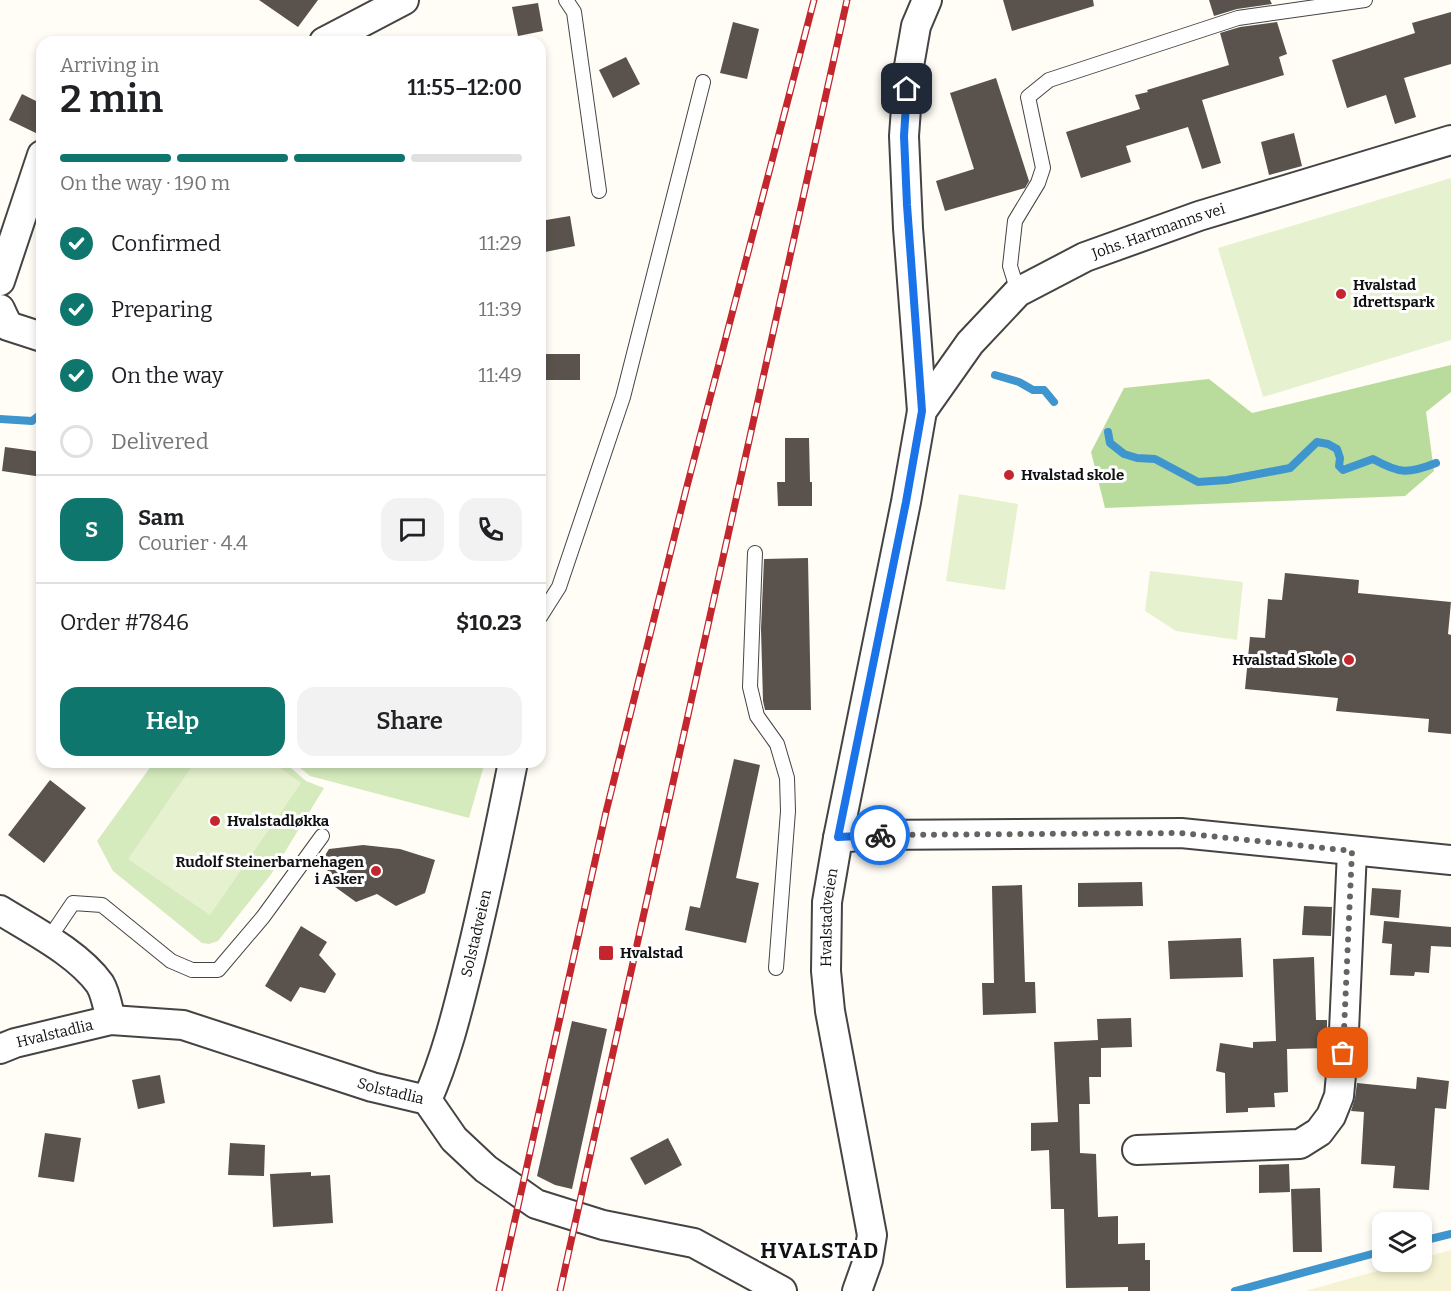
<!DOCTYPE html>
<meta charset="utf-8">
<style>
:root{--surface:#fff;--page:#f2f2f2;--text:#202124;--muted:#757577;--line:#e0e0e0;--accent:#0f766e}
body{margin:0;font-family:Bitter,serif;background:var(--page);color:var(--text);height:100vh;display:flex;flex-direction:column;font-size:22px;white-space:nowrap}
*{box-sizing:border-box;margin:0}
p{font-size:20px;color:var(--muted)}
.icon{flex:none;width:33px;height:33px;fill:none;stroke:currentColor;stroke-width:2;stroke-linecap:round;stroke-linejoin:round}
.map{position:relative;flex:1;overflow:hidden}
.sheet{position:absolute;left:36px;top:36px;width:510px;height:732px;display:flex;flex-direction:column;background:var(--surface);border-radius:18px;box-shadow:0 3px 9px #0003}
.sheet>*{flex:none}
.fabs{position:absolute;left:1372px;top:1212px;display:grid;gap:12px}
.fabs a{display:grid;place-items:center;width:60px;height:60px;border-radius:12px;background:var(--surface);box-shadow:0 3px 9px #0003;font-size:30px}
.pin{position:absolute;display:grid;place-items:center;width:51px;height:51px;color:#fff;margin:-26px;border-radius:12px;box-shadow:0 3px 9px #0006}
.courier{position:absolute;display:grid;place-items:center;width:60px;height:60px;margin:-30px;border:4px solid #1a73e8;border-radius:50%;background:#fff;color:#222;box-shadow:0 2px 8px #0007}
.head em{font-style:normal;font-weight:600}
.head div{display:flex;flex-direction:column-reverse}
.head{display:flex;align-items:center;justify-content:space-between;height:102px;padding:0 24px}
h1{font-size:39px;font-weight:600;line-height:45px}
.bar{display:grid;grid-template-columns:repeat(4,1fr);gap:9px 6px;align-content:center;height:72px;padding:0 24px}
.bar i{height:8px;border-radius:4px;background:var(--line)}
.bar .selected{background:var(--accent)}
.bar p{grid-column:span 4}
.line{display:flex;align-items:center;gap:15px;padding:0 24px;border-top:2px solid var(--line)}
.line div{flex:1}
.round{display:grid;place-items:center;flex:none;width:63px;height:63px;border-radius:18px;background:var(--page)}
ol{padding:0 24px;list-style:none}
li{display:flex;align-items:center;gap:18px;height:66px}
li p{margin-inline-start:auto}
li .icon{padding:6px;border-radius:50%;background:var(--accent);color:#fff;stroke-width:4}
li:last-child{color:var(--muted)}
li i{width:33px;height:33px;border:3px solid var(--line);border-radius:50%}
.cta{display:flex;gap:12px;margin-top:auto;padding:12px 24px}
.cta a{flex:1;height:69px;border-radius:18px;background:var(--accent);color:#fff;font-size:24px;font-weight:600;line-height:69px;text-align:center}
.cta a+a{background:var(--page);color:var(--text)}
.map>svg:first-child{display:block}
</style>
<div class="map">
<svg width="1451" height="1291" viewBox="0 0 1451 1291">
<rect width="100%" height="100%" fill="#fffdf5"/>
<path fill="#f6f3d4" d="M 1451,1250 L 1451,1291 L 1305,1291 L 1409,1262 L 1422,1262 L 1422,1258 Z"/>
<path fill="#d5ebbd" d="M 154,762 L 284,762 L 306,781 L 324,788 L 272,873 L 218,941 L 209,944 L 202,943 L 113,871 L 97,841 Z
M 293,762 L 485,762 L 469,818 L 310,776 Z"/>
<path fill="#b9dc9c" d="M 1451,365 L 1451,392 L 1426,412 L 1434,471 L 1405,496 L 1105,508 L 1091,452 L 1124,388 L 1209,379 L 1252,413 Z"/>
<path fill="#e6f2cf" d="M 1451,178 L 1451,340 L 1263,397 L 1218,248 Z
M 959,494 L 1018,504 L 1005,590 L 946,581 Z
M 1150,571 L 1243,582 L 1237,640 L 1176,631 L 1145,611 Z
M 195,762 L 272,762 L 301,783 L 210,915 L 128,859 Z"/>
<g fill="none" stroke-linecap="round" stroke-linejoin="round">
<path stroke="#3f96cf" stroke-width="8" d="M 995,375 L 1019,382 L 1033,390 L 1044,390 L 1054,402
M 0,419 L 32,421 L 42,413
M 1108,432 L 1110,443 L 1124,454 L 1137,458 L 1155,459 L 1198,482 L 1227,480 L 1290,468 L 1317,442 L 1328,444 L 1337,449 L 1340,458 L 1339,466 L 1343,470 L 1373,459 C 1400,474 1408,474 1436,463
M 1422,1241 L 1451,1234
M 1235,1291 L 1383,1251"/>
</g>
<path fill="#5a524d" d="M 259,0 L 318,0 L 298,27 Z
M 1003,0 L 1093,0 L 1094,6 L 1012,31 Z
M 1209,0 L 1270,0 L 1272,4 L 1237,9 L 1214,16 Z
M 538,3 L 543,31 L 518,36 L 512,7 Z
M 1451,12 L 1451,64 L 1404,78 L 1416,117 L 1395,124 L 1386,95 L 1347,108 L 1332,60 L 1415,33 L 1412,23 Z
M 733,22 L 759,29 L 747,79 L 720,73 Z
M 1277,22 L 1287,54 L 1279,57 L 1284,75 L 1202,100 L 1221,163 L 1202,169 L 1188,127 L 1126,146 L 1131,162 L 1081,178 L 1066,132 L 1140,109 L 1135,95 L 1148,92 L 1147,90 L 1229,65 L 1220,33 L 1240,27 Z
M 626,57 L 640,84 L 613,98 L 599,70 Z
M 996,78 L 1029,181 L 1025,188 L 945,211 L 936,181 L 974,169 L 950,93 Z
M 22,94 L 42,104 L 42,136 L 9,120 Z
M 1294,133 L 1302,166 L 1269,175 L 1261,142 Z
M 570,216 L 575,246 L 540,253 L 540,221 Z
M 540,354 L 580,354 L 580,380 L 540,380 Z
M 785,438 L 809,438 L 810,482 L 812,482 L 812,506 L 778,506 L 777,482 L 785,482 Z
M 5,447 L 42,452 L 42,477 L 2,471 Z
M 808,558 L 811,710 L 765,710 L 763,701 L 761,629 L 764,559 Z
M 1285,573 L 1359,580 L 1358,593 L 1451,602 L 1448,634 L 1451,635 L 1451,734 L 1428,732 L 1429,719 L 1336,711 L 1338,698 L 1245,689 L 1250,637 L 1265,638 L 1268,599 L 1282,600 Z
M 734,759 L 760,765 L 736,878 L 759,883 L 746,943 L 685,930 L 690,906 L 700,908 Z
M 50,780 L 86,808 L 44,863 L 8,835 Z
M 363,845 L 400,849 L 435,860 L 425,893 L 396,906 L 377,894 L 356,902 L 331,884 L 329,872 L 325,868 L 324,857 L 329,849 Z
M 1142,882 L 1143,906 L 1078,907 L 1078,883 Z
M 1022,885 L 1025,982 L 1035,982 L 1036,1013 L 983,1015 L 982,983 L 994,983 L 992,886 Z
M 1372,888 L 1401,890 L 1399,918 L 1370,915 Z
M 1304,906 L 1332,907 L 1331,936 L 1302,935 Z
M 1384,921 L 1451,927 L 1451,947 L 1431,946 L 1429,973 L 1415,972 L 1414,976 L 1390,975 L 1392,944 L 1382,943 Z
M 301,926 L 327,942 L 319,955 L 336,974 L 325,993 L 300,987 L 291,1002 L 265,986 Z
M 1241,938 L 1243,977 L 1170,979 L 1168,941 Z
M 1314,957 L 1316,1020 L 1327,1020 L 1327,1048 L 1287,1049 L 1288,1092 L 1274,1093 L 1275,1107 L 1248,1108 L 1248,1112 L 1226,1113 L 1225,1073 L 1216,1071 L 1220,1043 L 1253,1048 L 1253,1042 L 1276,1041 L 1273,959 Z
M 1131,1018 L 1132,1047 L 1101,1048 L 1101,1077 L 1089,1077 L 1090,1104 L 1079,1104 L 1080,1153 L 1096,1154 L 1098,1217 L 1118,1216 L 1118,1244 L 1145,1243 L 1145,1260 L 1150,1260 L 1150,1291 L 1128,1291 L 1128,1287 L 1066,1288 L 1064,1209 L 1051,1209 L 1049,1150 L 1031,1151 L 1031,1123 L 1058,1122 L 1054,1042 L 1098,1040 L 1097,1019 Z
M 572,1021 L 607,1029 L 572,1189 L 555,1185 L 537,1176 Z
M 160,1075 L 165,1103 L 138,1109 L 132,1080 Z
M 1417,1077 L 1449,1081 L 1446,1109 L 1435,1108 L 1429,1190 L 1393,1188 L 1395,1166 L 1361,1164 L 1364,1112 L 1351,1111 L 1355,1098 L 1357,1083 L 1416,1089 Z
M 45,1133 L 81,1138 L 74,1182 L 38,1177 Z
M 668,1138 L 682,1165 L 645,1185 L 630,1158 Z
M 230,1143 L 265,1145 L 264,1176 L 228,1175 Z
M 1289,1164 L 1290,1192 L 1259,1193 L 1259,1165 Z
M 311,1172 L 311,1176 L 330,1175 L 333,1223 L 273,1227 L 270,1174 Z
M 1320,1188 L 1322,1252 L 1293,1252 L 1291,1189 Z"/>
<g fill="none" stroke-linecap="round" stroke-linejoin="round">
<defs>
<path id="service" d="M 566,0 L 574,12 L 599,191
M 1018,292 L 1010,266 L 1015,221 L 1038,183 L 1043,168 L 1028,97 L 1049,80 L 1238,18 L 1365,0
M 755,553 L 750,687 L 757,716 L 777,744 L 787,778 L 788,811 L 776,968
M 540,617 L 559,587 L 623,397 L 703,82
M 48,940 L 73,903 L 102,905 L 171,961 L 192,970 L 218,970 L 263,917 L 322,836"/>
<g id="minor">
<path d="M 324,42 L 404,0"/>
<path d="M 0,281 L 42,155"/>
<path d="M 0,309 L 8,326 L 42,337"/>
<path d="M 922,411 L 908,228 L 904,136 L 909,66 L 916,26 L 927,0"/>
<path id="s1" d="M 838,838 L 906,502 L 922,411 L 970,343 L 1018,292 L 1085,257 L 1199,216 L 1451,140"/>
<path d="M 0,910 C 32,930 78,953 100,984 C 106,994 108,1009 111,1020"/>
<path id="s2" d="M 0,1049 L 15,1043 L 111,1020 L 183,1025 L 372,1087 L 427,1100 L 454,1139 L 486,1169 L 536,1204 L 603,1225 L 694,1243 L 782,1291"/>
<path id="s3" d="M 427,1100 C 447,1055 458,1008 470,960 C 486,894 500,828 513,762"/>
<path d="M 1137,1150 L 1300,1144 L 1319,1132 L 1331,1116 L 1339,1096 L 1343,1053 L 1352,851"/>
<path id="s4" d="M 857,1291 L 868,1260 L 872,1235 L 830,1011 L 826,971 L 827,902 L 838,838 L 869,835 L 1181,833 L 1451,860"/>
</g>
</defs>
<use href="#service" stroke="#444" stroke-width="16"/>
<use href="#minor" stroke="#444" stroke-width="32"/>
<use href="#service" stroke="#fff" stroke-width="14"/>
<use href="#minor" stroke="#fff" stroke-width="28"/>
<defs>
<path id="rail" d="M 499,1291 L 606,812 L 686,490 L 814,0
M 560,1291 L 847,0"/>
</defs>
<use href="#rail" stroke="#c4262e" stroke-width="7"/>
<use href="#rail" stroke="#fff" stroke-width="4.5" stroke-dasharray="14" stroke-linecap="butt"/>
</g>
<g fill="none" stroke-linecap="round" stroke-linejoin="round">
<path stroke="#646461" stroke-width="6" stroke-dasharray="0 10.8" d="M 880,835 L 1181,833 L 1352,851 L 1343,1053"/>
<path stroke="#1a73e8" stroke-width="8" d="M 880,835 L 838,837 L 906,502 L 922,411 L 907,205 L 904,136 L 907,89"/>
</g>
<g fill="#c4262e" stroke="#fff" stroke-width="2">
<circle cx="1341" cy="294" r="6"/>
<circle cx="1009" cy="475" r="6"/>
<circle cx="1349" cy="660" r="6"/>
<circle cx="215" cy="821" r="6"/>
<circle cx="376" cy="871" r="6"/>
<rect x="598" y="945" width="16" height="16" rx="3"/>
</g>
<g text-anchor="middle" stroke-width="6" stroke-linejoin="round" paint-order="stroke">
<g font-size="15" fill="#111" stroke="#fff">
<text dy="5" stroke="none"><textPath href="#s1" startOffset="742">Johs. Hartmanns vei</textPath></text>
<text dy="5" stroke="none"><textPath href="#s4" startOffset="380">Hvalstadveien</textPath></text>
<text dy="5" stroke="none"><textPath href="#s3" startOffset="174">Solstadveien</textPath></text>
<text dy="5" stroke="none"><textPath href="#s2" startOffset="57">Hvalstadlia</textPath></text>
<text dy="5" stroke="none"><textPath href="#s2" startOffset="405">Solstadlia</textPath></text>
</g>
<g font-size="15" font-weight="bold" fill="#111" stroke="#fff" text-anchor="start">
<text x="1353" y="290">Hvalstad<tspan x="1353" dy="17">Idrettspark</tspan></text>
<text x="1021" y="480">Hvalstad skole</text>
<text x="1337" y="665" text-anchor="end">Hvalstad Skole</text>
<text x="227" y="826">Hvalstadløkka</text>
<text x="364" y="867" text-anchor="end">Rudolf Steinerbarnehagen<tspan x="364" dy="17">i Asker</tspan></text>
<text x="620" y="958">Hvalstad</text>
</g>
<g font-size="21" font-weight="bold" letter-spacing="1.5" fill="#111" stroke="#fff">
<text x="820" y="1258">HVALSTAD</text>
</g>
</g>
</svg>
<div class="fabs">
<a><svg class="icon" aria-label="layers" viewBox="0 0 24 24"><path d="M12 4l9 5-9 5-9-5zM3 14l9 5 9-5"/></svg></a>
</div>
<div class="pin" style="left:1343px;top:1053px;background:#ea580c"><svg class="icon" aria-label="bag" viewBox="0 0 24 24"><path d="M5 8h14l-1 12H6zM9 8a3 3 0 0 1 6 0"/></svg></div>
<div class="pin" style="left:907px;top:89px;background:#1f2937"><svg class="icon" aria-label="home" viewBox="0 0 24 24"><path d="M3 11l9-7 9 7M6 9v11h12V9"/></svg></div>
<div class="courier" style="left:880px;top:835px"><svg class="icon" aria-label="bike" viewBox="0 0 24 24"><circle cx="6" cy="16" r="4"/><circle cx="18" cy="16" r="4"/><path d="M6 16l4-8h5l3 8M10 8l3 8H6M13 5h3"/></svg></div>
<section class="sheet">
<div class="head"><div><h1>2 min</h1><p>Arriving in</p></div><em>11:55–12:00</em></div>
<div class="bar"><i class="selected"></i><i class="selected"></i><i class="selected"></i><i></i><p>On the way · 190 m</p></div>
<ol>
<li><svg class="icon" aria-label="check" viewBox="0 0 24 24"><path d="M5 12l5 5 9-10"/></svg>Confirmed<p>11:29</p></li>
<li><svg class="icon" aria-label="check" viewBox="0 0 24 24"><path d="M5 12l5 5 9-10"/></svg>Preparing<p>11:39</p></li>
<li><svg class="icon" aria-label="check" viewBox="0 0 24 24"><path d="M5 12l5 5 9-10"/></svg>On the way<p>11:49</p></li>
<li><i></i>Delivered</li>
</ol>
<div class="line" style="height:108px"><b class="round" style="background:var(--accent);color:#fff">S</b><div><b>Sam</b><p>Courier · 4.4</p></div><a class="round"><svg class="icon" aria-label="chat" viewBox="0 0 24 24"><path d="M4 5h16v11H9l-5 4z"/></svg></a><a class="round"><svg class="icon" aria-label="phone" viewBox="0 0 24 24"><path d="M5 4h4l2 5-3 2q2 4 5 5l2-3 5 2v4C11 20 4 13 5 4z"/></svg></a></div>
<div class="line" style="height:78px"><div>Order #7846</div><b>$10.23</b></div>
<div class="cta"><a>Help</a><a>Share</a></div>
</section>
</div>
